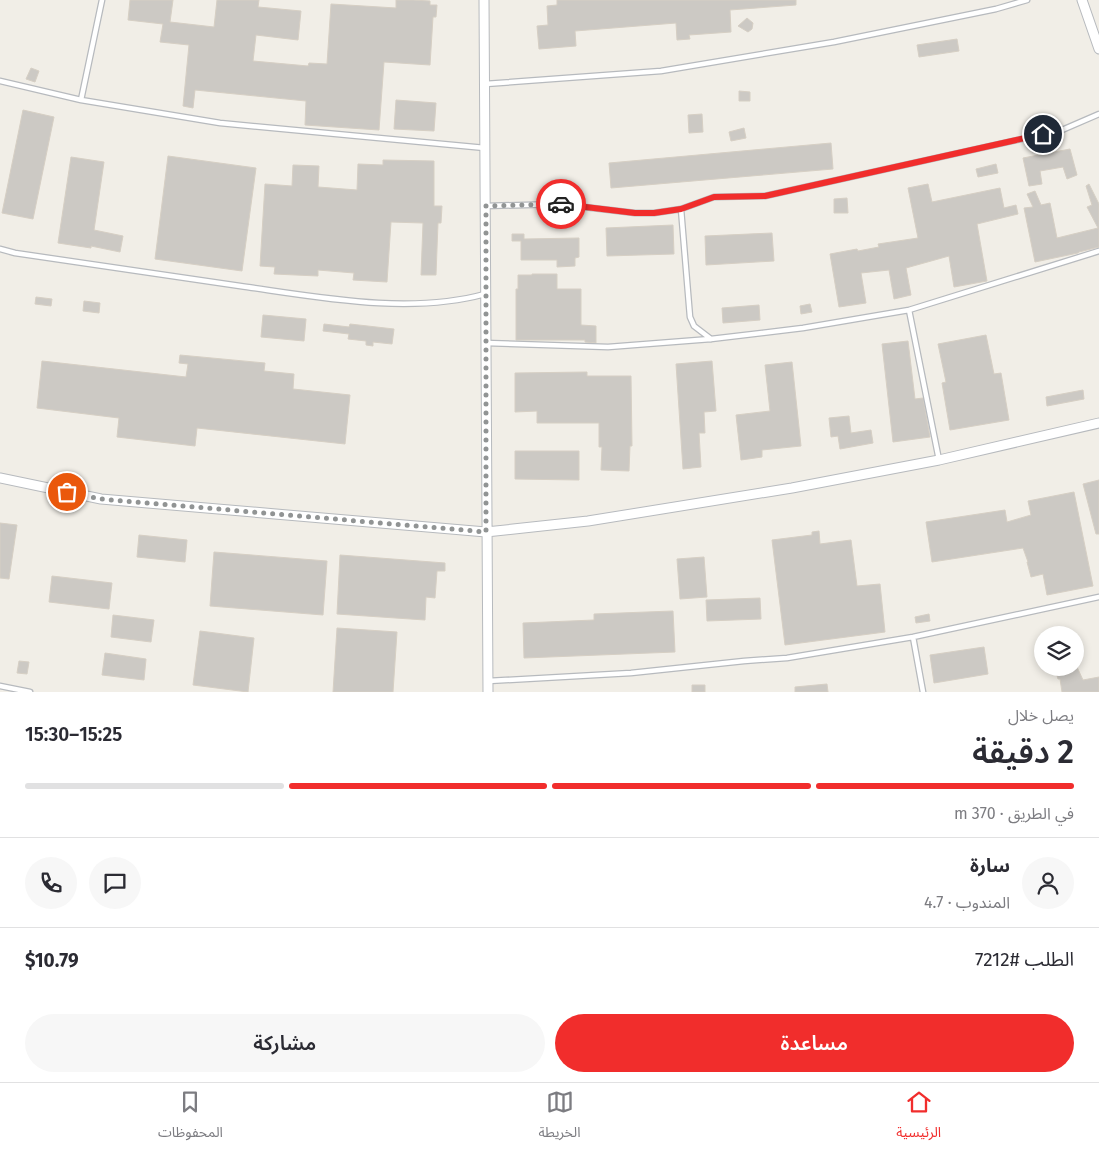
<!DOCTYPE html>
<html lang="ar">
<meta charset="utf-8">
<style>
:root{--surface:#fff;--page:#f7f7f7;--text:#2b2b33;--muted:#7c7c81;--line:#e1e1e2;--accent:#f12d2c}
body{margin:0;font-family:"Fira Sans","Noto Sans Arabic",sans-serif;background:var(--page);color:var(--text);direction:rtl;height:100vh;display:flex;flex-direction:column;font-size:19px;white-space:nowrap}
*{box-sizing:border-box;margin:0}
p{font-size:16px;color:var(--muted)}
.icon{flex:none;width:28px;height:28px;fill:none;stroke:currentColor;stroke-width:2;stroke-linecap:round;stroke-linejoin:round}
.map{position:relative;height:692px;overflow:hidden;direction:ltr}
.sheet{display:flex;flex-direction:column;background:var(--surface);flex:1}
.sheet>*{flex:none}
.tools{position:absolute;left:1034px;top:626px;display:grid;gap:10px}
.tools a{display:grid;place-items:center;width:50px;height:50px;border-radius:50%;background:var(--surface);box-shadow:0 2px 8px #0003;font-size:25px}
.pin{position:absolute;display:grid;place-items:center;width:42px;height:42px;color:#fff;margin:-21px;border:2px solid #fff;border-radius:50%;box-shadow:0 1px 5px #0007}
.courier{position:absolute;display:grid;place-items:center;width:50px;height:50px;margin:-25px;border:4px solid #f12d2c;border-radius:50%;background:#fff;color:#222;box-shadow:0 1px 6px #0007}
.headline em{font-style:normal;font-weight:600}
.headline div{display:flex;flex-direction:column-reverse}
.headline{display:flex;align-items:center;justify-content:space-between;height:85px;padding:0 25px}
h1{font-size:32px;font-weight:600;line-height:38px}
.bar{display:grid;grid-template-columns:repeat(4,1fr);gap:8px 5px;align-content:center;height:60px;padding:0 25px}
.bar i{height:6px;border-radius:4px;background:var(--line)}
.bar .active{background:var(--accent)}
.bar p{grid-column:span 4}
.line{display:flex;align-items:center;gap:12px;padding:0 25px;border-top:1px solid var(--line)}
.line div{flex:1}
.round{display:grid;place-items:center;flex:none;width:52px;height:52px;border-radius:26px;background:var(--page)}
.primary-button{display:flex;gap:10px;margin-top:auto;padding:10px 25px}
.primary-button a{flex:1;height:58px;border-radius:30px;background:var(--accent);color:#fff;font-size:20px;font-weight:600;line-height:58px;text-align:center}
.primary-button a+a{background:var(--page);color:var(--text)}
.tabs{display:flex;justify-content:space-around;align-items:center;height:70px;border-top:1px solid var(--line);background:var(--surface);font-size:14px;color:var(--muted)}
.tabs a{display:grid;justify-items:center;gap:2px}
.tabs .active{color:var(--accent)}
.map>svg:first-child{display:block}
</style>
<div class="map">
<svg width="1099" height="692" viewBox="0 0 1099 692">
<rect width="100%" height="100%" fill="#f1eee7"/>
<path fill="#ccc9c4" stroke="#d6cfc4" d="M 130,0 L 173,0 L 170,22 L 214,27 L 217,0 L 259,0 L 258,7 L 301,11 L 298,40 L 256,35 L 253,61 L 308,66 L 309,63 L 327,64 L 331,4 L 396,8 L 396,0 L 413,0 L 430,1 L 430,5 L 437,5 L 436,17 L 433,17 L 430,65 L 384,62 L 379,130 L 305,125 L 306,101 L 195,90 L 193,108 L 183,106 L 189,45 L 160,42 L 163,24 L 128,20 Z
M 557,0 L 796,0 L 796,5 L 730,10 L 731,32 L 689,35 L 690,39 L 677,40 L 676,23 L 575,31 L 576,46 L 539,49 L 537,26 L 548,25 L 547,6 L 557,5 Z
M 747,18 L 753,23 L 752,29 L 748,32 L 738,26 Z
M 957,39 L 959,51 L 919,57 L 917,45 Z
M 31,68 L 39,71 L 35,82 L 26,79 Z
M 739,91 L 750,92 L 750,101 L 739,101 Z
M 396,100 L 436,103 L 434,131 L 394,129 Z
M 23,110 L 54,117 L 33,219 L 2,213 Z
M 702,114 L 703,132 L 689,133 L 688,115 Z
M 744,128 L 746,138 L 731,141 L 729,132 Z
M 831,143 L 833,169 L 611,188 L 609,163 Z
M 1070,149 L 1077,175 L 1067,179 L 1063,167 L 1040,171 L 1042,184 L 1029,186 L 1023,158 Z
M 168,156 L 256,168 L 242,271 L 155,259 Z
M 71,157 L 104,162 L 94,230 L 123,236 L 120,252 L 91,246 L 91,248 L 58,243 Z
M 383,160 L 434,161 L 434,206 L 442,206 L 441,223 L 438,223 L 436,275 L 421,275 L 423,223 L 391,222 L 387,282 L 353,280 L 354,273 L 318,270 L 318,276 L 274,274 L 275,267 L 260,266 L 265,184 L 292,186 L 293,165 L 319,166 L 318,187 L 357,190 L 358,164 L 383,165 Z
M 996,164 L 998,173 L 978,177 L 976,169 Z
M 928,184 L 932,202 L 1000,188 L 1004,208 L 1016,205 L 1018,214 L 977,224 L 987,281 L 954,287 L 949,256 L 906,268 L 911,295 L 894,299 L 889,270 L 861,273 L 866,303 L 839,307 L 830,254 L 857,249 L 858,251 L 879,247 L 878,244 L 918,238 L 908,188 Z
M 1089,184 L 1099,204 L 1099,247 L 1079,252 L 1078,253 L 1035,262 L 1024,208 L 1033,207 L 1027,194 L 1035,191 L 1041,205 L 1050,203 L 1057,238 L 1098,228 L 1087,207 L 1092,205 L 1086,186 Z
M 847,198 L 848,213 L 834,213 L 834,199 Z
M 673,225 L 674,254 L 607,256 L 606,228 Z
M 772,233 L 774,261 L 706,265 L 705,236 Z
M 512,234 L 524,234 L 524,239 L 579,238 L 579,257 L 575,258 L 575,266 L 557,267 L 557,260 L 521,260 L 521,241 L 512,241 Z
M 532,274 L 557,274 L 557,289 L 581,289 L 581,325 L 596,326 L 596,343 L 585,342 L 585,340 L 516,340 L 516,289 L 518,289 L 518,275 L 532,275 Z
M 36,297 L 52,299 L 51,306 L 35,304 Z
M 84,301 L 100,303 L 99,313 L 83,311 Z
M 810,304 L 812,312 L 801,314 L 800,306 Z
M 759,305 L 760,320 L 723,323 L 722,308 Z
M 263,315 L 306,319 L 304,341 L 261,337 Z
M 324,324 L 349,327 L 350,324 L 394,329 L 392,344 L 373,342 L 373,346 L 366,345 L 366,341 L 348,339 L 349,334 L 323,331 Z
M 986,335 L 994,374 L 1001,373 L 1009,420 L 950,430 L 942,383 L 946,382 L 938,344 Z
M 908,341 L 915,399 L 923,398 L 930,437 L 893,442 L 882,344 Z
M 180,355 L 265,363 L 264,371 L 294,374 L 293,389 L 350,395 L 345,444 L 197,428 L 195,446 L 117,437 L 119,418 L 37,408 L 42,361 L 186,377 L 188,364 L 179,363 Z
M 712,361 L 716,411 L 704,412 L 705,433 L 699,433 L 701,467 L 683,469 L 676,364 Z
M 792,362 L 801,446 L 762,450 L 762,457 L 741,460 L 736,415 L 770,411 L 765,365 Z
M 587,372 L 587,376 L 631,376 L 632,446 L 630,446 L 629,471 L 601,470 L 602,447 L 599,447 L 599,423 L 537,423 L 537,411 L 515,412 L 515,373 Z
M 1083,390 L 1084,399 L 1047,406 L 1046,397 Z
M 849,416 L 851,433 L 871,430 L 873,443 L 840,449 L 838,436 L 831,437 L 829,418 Z
M 515,451 L 579,451 L 579,480 L 515,479 Z
M 1099,480 L 1099,534 L 1096,534 L 1083,484 Z
M 1074,492 L 1093,586 L 1047,595 L 1043,574 L 1031,577 L 1027,562 L 1028,562 L 1023,548 L 932,562 L 926,522 L 1005,510 L 1007,522 L 1031,515 L 1028,501 Z
M 0,523 L 17,525 L 9,579 L 0,578 Z
M 819,531 L 820,544 L 851,540 L 857,586 L 880,584 L 885,632 L 785,645 L 772,540 L 812,535 L 812,532 Z
M 139,535 L 187,540 L 185,562 L 137,557 Z
M 214,552 L 327,561 L 323,615 L 210,606 Z
M 340,555 L 445,563 L 445,571 L 437,571 L 435,598 L 426,597 L 425,620 L 337,614 Z
M 704,557 L 707,597 L 680,599 L 677,559 Z
M 52,576 L 112,583 L 109,609 L 49,602 Z
M 760,598 L 761,619 L 707,621 L 706,600 Z
M 673,611 L 675,652 L 524,658 L 523,623 L 594,620 L 594,614 Z
M 929,614 L 930,621 L 916,623 L 915,617 Z
M 113,615 L 154,620 L 151,642 L 111,637 Z
M 337,628 L 397,632 L 393,692 L 333,692 Z
M 200,631 L 254,638 L 248,692 L 193,685 Z
M 984,647 L 988,674 L 934,683 L 930,655 Z
M 105,653 L 146,659 L 144,680 L 102,675 Z
M 19,661 L 29,662 L 27,674 L 17,673 Z
M 1075,667 L 1077,667 L 1083,680 L 1099,677 L 1099,692 L 1062,692 L 1060,679 L 1058,679 L 1056,672 Z
M 827,684 L 828,692 L 795,692 L 795,687 Z
M 692,685 L 705,685 L 705,692 L 692,692 Z"/>
<g fill="none" stroke-linecap="round" stroke-linejoin="round">
<defs>
<path id="service" d="M 0,81 L 81,100 L 220,123 L 485,148
M 485,84 L 661,71 L 834,42 L 996,9 L 1027,0
M 81,100 L 102,0
M 486,206 L 559,204 L 635,213 L 654,213 L 681,209 L 714,197 L 765,196 L 1062,130 L 1099,114
M 681,209 L 690,317 L 694,326 L 711,339
M 0,249 L 15,253 C 90,264 165,275 240,286 C 318,297 409,315 485,294
M 909,310 L 939,460
M 486,343 L 608,347 L 711,339 L 803,328 L 909,310 L 1099,251
M 913,637 L 923,692
M 488,681 L 631,673 L 744,661 L 787,658 L 913,637 L 1099,597
M 0,686 L 30,692"/>
<path id="minor" d="M 484,0 L 488,692
M 1082,0 L 1099,49
M 0,478 L 101,499 L 486,532 L 588,521 L 792,488 L 939,460 L 1099,423"/>
</defs>
<use href="#service" stroke="#b7babe" stroke-width="7"/>
<use href="#minor" stroke="#b7babe" stroke-width="11"/>
<use href="#service" stroke="#fff" stroke-width="4.5"/>
<use href="#minor" stroke="#fff" stroke-width="9"/>
</g>
<g fill="none" stroke-linecap="round" stroke-linejoin="round">
<path stroke="#919494" stroke-width="5" stroke-dasharray="0 9" d="M 67,492 L 101,499 L 486,532 L 486,206 L 561,204"/>
<path stroke="#f12d2c" stroke-width="6" d="M 561,204 L 635,213 L 654,213 L 681,209 L 714,197 L 765,196 L 1043,134"/>
</g>
</svg>
<div class="tools">
<a><svg class="icon" aria-label="layers" viewBox="0 0 24 24"><path d="M12 4l9 5-9 5-9-5zM3 14l9 5 9-5"/></svg></a>
</div>
<div class="pin" style="left:67px;top:492px;background:#ea580c"><svg class="icon" aria-label="bag" viewBox="0 0 24 24"><path d="M5 8h14l-1 12H6zM9 8a3 3 0 0 1 6 0"/></svg></div>
<div class="pin" style="left:1043px;top:134px;background:#1f2937"><svg class="icon" aria-label="home" viewBox="0 0 24 24"><path d="M3 11l9-7 9 7M6 9v11h12V9"/></svg></div>
<div class="courier" style="left:561px;top:204px"><svg class="icon" aria-label="car" viewBox="0 0 24 24"><path d="M5 17H2v-5l4-1 3-4h7l3 4 3 1v5h-3M9 17h6M6 11h13"/><circle cx="7" cy="17" r="2"/><circle cx="17" cy="17" r="2"/></svg></div>
</div>
<section class="sheet">
<div class="headline"><div><h1>2 دقيقة</h1><p>يصل خلال</p></div><em>15:25–15:30</em></div>
<div class="bar"><i class="active"></i><i class="active"></i><i class="active"></i><i></i><p>في الطريق · 370 m</p></div>
<div class="line" style="height:90px"><a class="round"><svg class="icon" aria-label="person" viewBox="0 0 24 24"><circle cx="12" cy="8" r="4"/><path d="M4 21q1-7 8-7t8 7"/></svg></a><div><b>سارة</b><p>المندوب · 4.7</p></div><a class="round"><svg class="icon" aria-label="chat" viewBox="0 0 24 24"><path d="M4 5h16v11H9l-5 4z"/></svg></a><a class="round"><svg class="icon" aria-label="phone" viewBox="0 0 24 24"><path d="M5 4h4l2 5-3 2q2 4 5 5l2-3 5 2v4C11 20 4 13 5 4z"/></svg></a></div>
<div class="line" style="height:65px"><div>الطلب #7212</div><b>$10.79</b></div>
<div class="primary-button"><a>مساعدة</a><a>مشاركة</a></div>
</section>
<nav class="tabs">
<a class="active"><svg class="icon" aria-label="home" viewBox="0 0 24 24"><path d="M3 11l9-7 9 7M6 9v11h12V9"/></svg>الرئيسية</a>
<a><svg class="icon" aria-label="map" viewBox="0 0 24 24"><path d="M3 6l6-2 6 2 6-2v14l-6 2-6-2-6 2zM9 4v14M15 6v14"/></svg>الخريطة</a>
<a><svg class="icon" aria-label="saved" viewBox="0 0 24 24"><path d="M7 4h10v16l-5-4-5 4z"/></svg>المحفوظات</a>
</nav>
